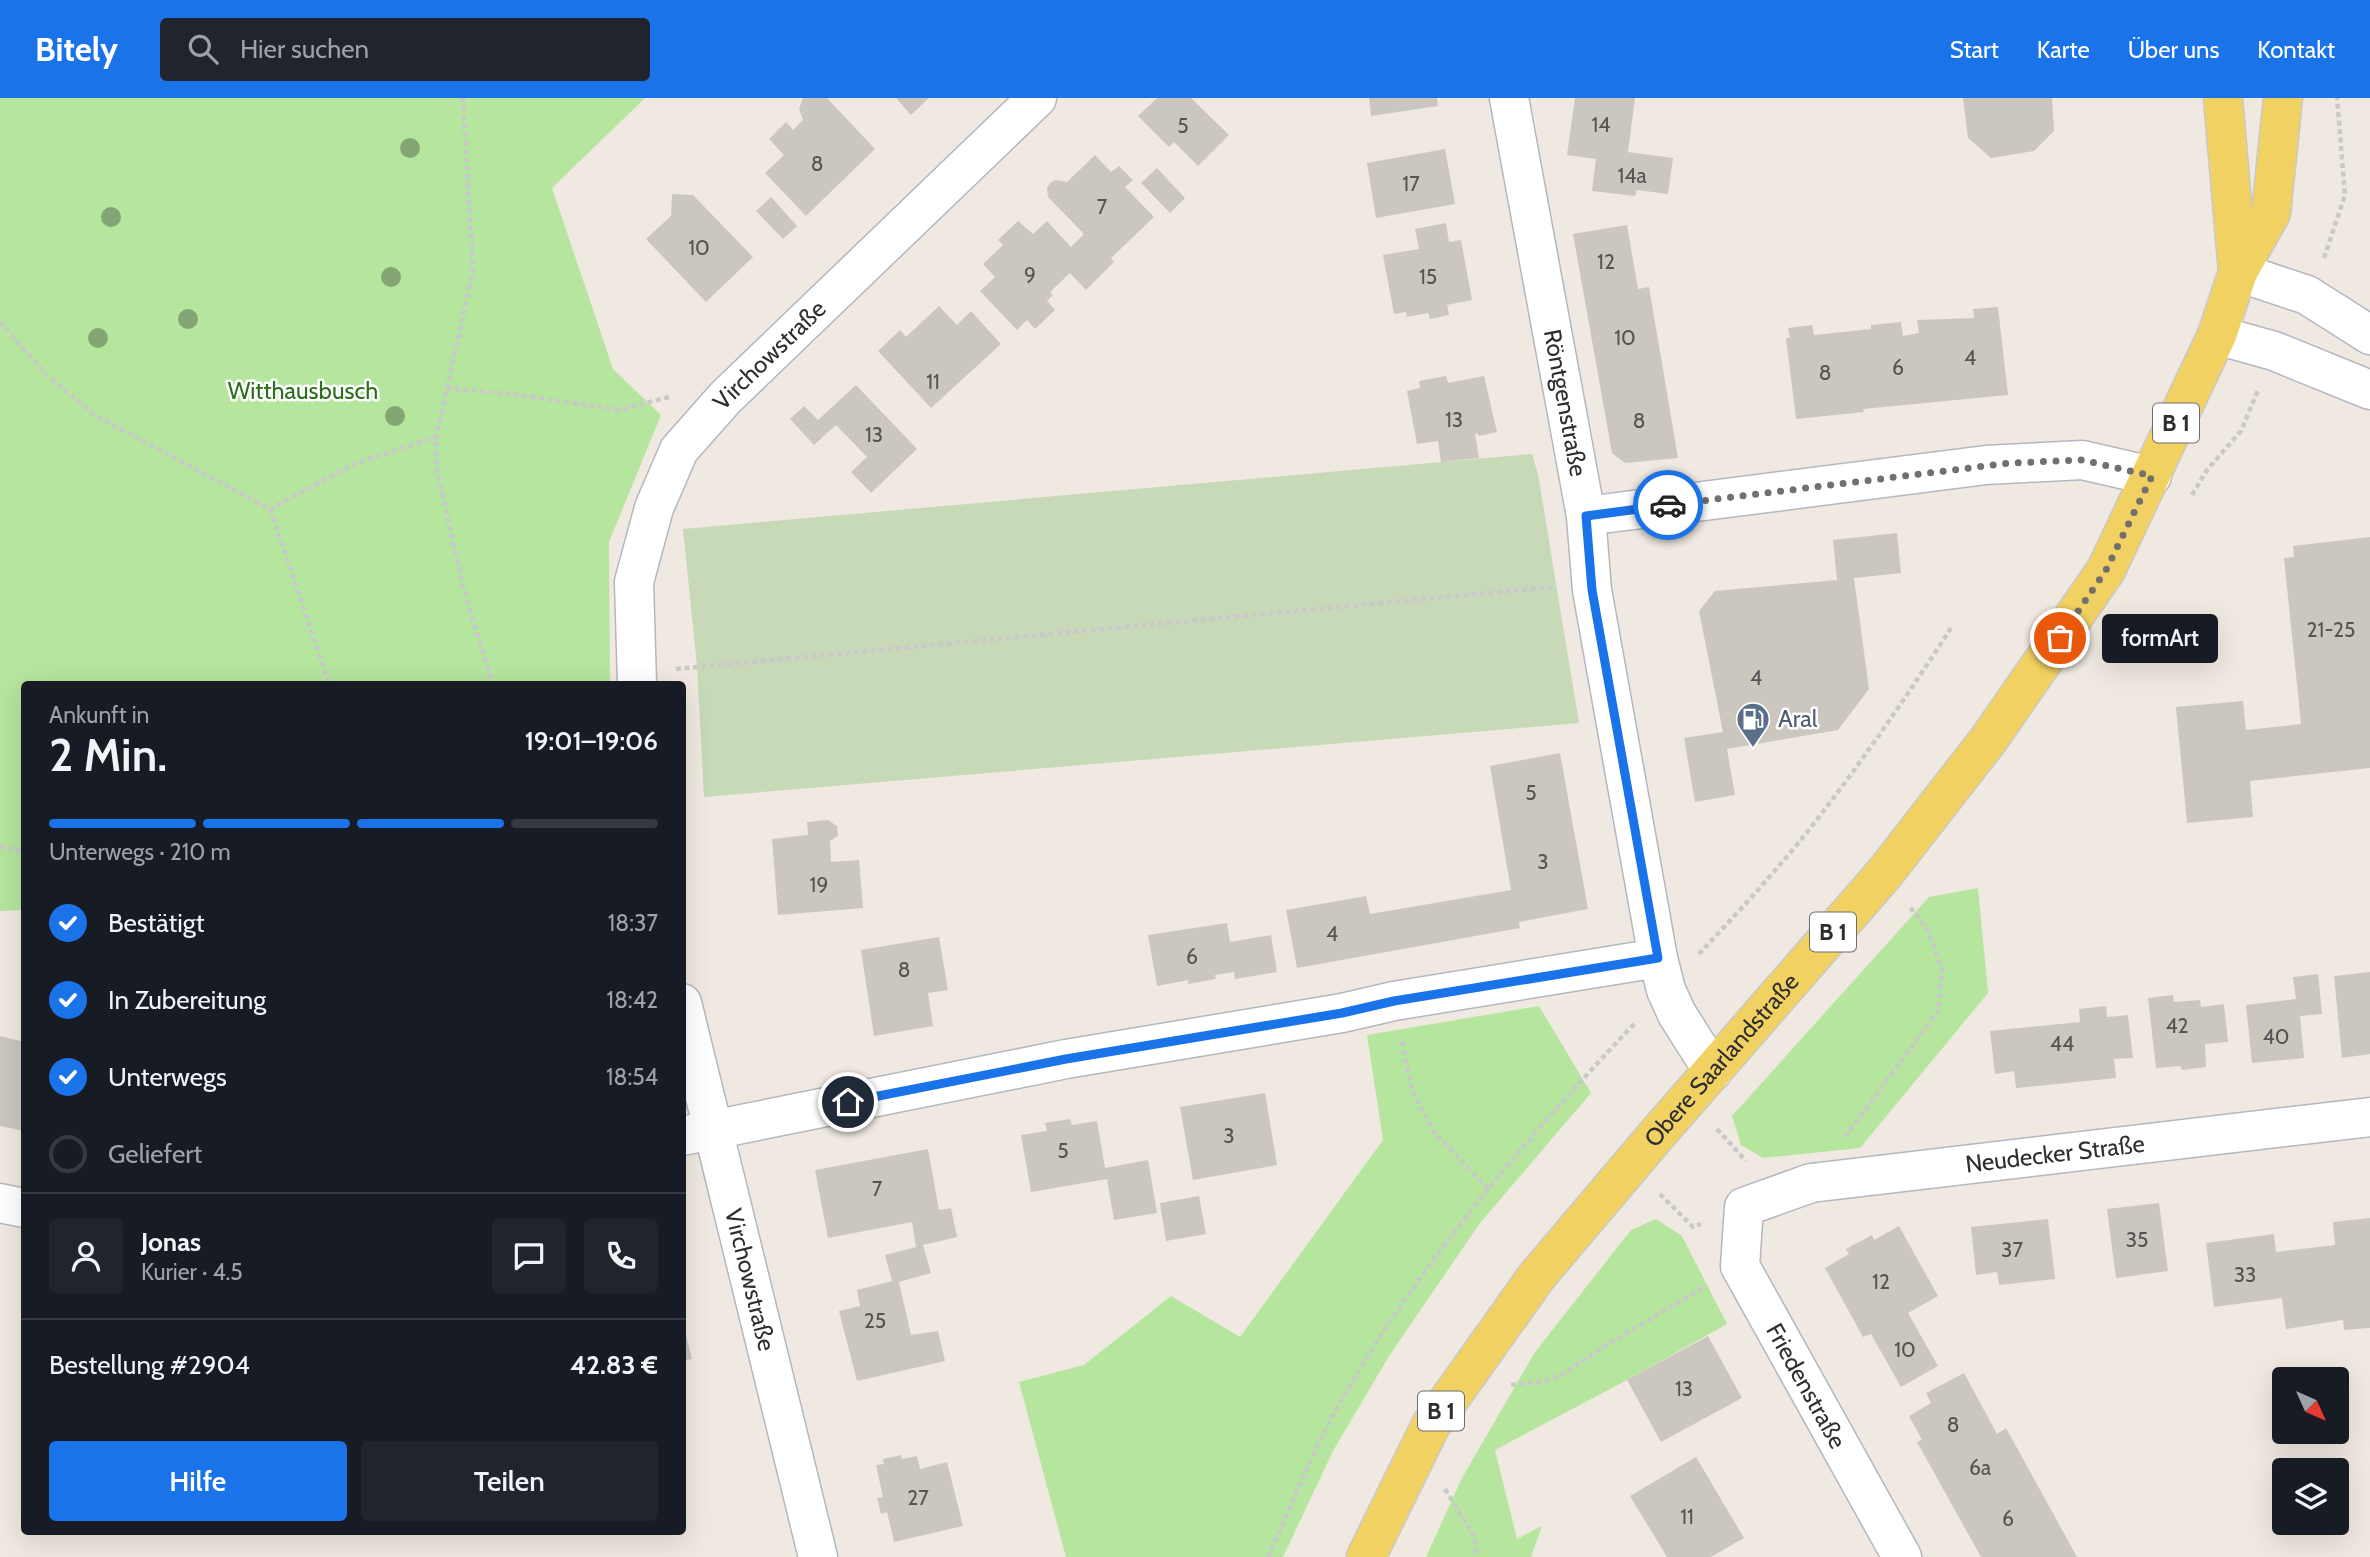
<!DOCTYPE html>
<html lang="de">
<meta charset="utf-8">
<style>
:root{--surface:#171b24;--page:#20242c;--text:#f1f3f6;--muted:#9ea1a6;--line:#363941;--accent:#1a73e8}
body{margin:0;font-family:Cabin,sans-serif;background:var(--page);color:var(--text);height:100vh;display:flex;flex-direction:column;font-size:26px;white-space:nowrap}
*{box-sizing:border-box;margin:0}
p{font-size:23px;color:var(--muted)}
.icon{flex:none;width:38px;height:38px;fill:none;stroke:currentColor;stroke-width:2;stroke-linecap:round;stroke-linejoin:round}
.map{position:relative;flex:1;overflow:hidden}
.drawer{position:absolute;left:21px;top:583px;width:665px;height:854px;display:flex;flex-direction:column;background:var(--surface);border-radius:7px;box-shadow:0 7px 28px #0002}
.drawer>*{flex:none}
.needle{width:46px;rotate:135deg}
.tools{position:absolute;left:2272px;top:1269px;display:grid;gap:14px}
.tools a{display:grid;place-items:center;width:77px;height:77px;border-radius:7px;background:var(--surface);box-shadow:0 7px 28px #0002;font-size:35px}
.pin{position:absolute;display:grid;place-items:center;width:60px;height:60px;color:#fff;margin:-30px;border:4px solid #fff;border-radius:50%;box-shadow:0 2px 7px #0007}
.courier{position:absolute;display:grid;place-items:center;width:70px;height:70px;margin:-35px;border:5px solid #1a73e8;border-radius:50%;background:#fff;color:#222;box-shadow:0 2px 9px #0007}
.bubble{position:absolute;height:49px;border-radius:7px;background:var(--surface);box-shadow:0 7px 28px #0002;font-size:23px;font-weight:600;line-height:49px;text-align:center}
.summary em{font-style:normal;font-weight:600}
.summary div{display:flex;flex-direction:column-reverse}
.summary{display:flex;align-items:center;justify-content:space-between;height:119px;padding:0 28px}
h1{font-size:46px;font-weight:600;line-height:52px}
.bar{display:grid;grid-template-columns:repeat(4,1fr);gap:10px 7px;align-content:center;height:84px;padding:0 28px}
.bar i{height:9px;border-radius:5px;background:var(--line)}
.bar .active{background:var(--accent)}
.bar p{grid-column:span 4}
.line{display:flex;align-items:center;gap:18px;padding:0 28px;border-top:2px solid var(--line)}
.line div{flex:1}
.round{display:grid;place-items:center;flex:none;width:74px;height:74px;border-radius:7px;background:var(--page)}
ol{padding:0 28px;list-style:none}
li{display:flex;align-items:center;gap:21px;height:77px}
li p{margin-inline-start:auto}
li .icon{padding:7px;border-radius:50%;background:var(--accent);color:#fff;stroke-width:4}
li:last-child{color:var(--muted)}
li i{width:38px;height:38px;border:4px solid var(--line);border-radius:50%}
.button{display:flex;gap:14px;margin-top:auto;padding:14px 28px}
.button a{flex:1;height:80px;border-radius:7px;background:var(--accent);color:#fff;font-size:28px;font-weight:600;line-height:80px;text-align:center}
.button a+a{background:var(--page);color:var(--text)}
header{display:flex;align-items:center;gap:42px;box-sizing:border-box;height:98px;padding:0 35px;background:var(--accent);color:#fff}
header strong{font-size:33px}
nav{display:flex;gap:38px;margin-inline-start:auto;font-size:24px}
.search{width:490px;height:63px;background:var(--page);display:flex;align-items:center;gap:18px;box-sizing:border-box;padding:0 24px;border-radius:7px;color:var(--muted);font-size:26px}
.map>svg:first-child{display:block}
</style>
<header>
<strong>Bitely</strong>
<div class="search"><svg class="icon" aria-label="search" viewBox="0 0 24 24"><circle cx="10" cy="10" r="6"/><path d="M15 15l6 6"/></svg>Hier suchen</div>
<nav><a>Start</a><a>Karte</a><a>Über uns</a><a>Kontakt</a></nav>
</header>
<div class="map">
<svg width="2370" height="1459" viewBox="0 0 2370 1459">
<rect width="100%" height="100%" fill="#efe9e1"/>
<path fill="#b6e59e" d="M 0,0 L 645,0 L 552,90 L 613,271 L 661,317 L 609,444 L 610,586 L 24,586 L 24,812 L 0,813 Z
M 1978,790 L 1988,895 L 1860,1050 L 1763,1060 L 1741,1047 L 1732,1018 L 1929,799 Z
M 1539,908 L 1591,995 L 1480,1125 L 1389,1258 L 1333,1353 L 1283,1459 L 1066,1459 L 1019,1284 L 1084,1267 L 1171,1198 L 1240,1239 L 1383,1042 L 1367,937 Z
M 1656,1121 L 1682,1138 L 1727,1226 L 1627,1282 L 1495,1352 L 1517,1441 L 1542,1428 L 1531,1459 L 1426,1459 L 1462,1380 L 1535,1254 L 1631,1132 Z"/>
<path fill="#c8d9b8" d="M 1532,356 L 1538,376 L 1579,625 L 704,699 L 697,568 L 683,431 Z"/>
<path fill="#cbc7bf" d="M 803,0 L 827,0 L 875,51 L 806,118 L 765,75 L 784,57 L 769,41 L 786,24 L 793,32 L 803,22 L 799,11 Z
M 896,0 L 929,0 L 911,17 Z
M 1157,0 L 1191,0 L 1229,37 L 1198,68 L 1174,44 L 1169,49 L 1138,18 Z
M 1369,0 L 1437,0 L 1438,8 L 1371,18 Z
M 1575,0 L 1635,0 L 1628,54 L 1673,60 L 1668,96 L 1637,92 L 1635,98 L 1592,93 L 1596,61 L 1567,57 Z
M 1963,0 L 2052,0 L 2054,33 L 2034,53 L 1991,60 L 1968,40 Z
M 1445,51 L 1455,106 L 1376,120 L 1367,65 Z
M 1095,57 L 1111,74 L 1119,68 L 1133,82 L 1125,89 L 1154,119 L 1111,160 L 1114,164 L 1086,192 L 1070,175 L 1050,194 L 1053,197 L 1047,203 L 1055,212 L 1035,231 L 1027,222 L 1017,232 L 980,193 L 995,179 L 983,166 L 1003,147 L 998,142 L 1018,123 L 1033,136 L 1047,123 L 1071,149 L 1084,136 L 1048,99 L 1047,90 L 1050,85 L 1055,82 L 1067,84 Z
M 1157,70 L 1185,100 L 1170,115 L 1141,85 Z
M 672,96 L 693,97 L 753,159 L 706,204 L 646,141 L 671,118 Z
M 771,99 L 797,128 L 783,141 L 756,113 Z
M 1446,125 L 1449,144 L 1461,142 L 1472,202 L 1447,207 L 1449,217 L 1430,221 L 1428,215 L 1407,219 L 1406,214 L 1394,216 L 1383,157 L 1419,151 L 1415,131 Z
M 1627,127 L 1638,191 L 1649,189 L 1678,360 L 1625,365 L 1612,355 L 1573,136 Z
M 939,208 L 957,227 L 971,213 L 1001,246 L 931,310 L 878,253 L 900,232 L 906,239 Z
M 1998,209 L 2008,297 L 1863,311 L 1864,314 L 1796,321 L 1786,240 L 1790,240 L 1788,230 L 1812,227 L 1814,237 L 1871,231 L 1871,227 L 1901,224 L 1903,238 L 1919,235 L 1917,222 L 1974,220 L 1973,211 Z
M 1446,278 L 1448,285 L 1484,278 L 1497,334 L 1479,338 L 1478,336 L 1475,336 L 1479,360 L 1441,364 L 1438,343 L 1417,346 L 1407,293 L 1420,290 L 1419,283 Z
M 856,287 L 917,351 L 871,395 L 851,374 L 867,359 L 836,327 L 814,347 L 790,321 L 804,308 L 818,322 Z
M 1897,435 L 1901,475 L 1854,480 L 1869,591 L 1838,632 L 1727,651 L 1735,697 L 1695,704 L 1684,640 L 1723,634 L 1699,513 L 1715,493 L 1837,482 L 1833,442 Z
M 2370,439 L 2370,670 L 2250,683 L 2253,719 L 2187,725 L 2176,609 L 2243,603 L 2246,632 L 2301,626 L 2284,460 L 2294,459 L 2293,448 Z
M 1560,655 L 1588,811 L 1519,824 L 1520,830 L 1297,870 L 1286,812 L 1366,798 L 1370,816 L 1511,792 L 1490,668 Z
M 828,722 L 837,728 L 838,738 L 830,743 L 831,764 L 859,762 L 863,810 L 778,817 L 772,741 L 808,737 L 807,724 Z
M 1227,825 L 1230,844 L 1271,837 L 1277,874 L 1235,881 L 1234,874 L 1215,877 L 1216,881 L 1188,886 L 1188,882 L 1157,888 L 1148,837 Z
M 939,839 L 948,892 L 928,895 L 933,928 L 874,938 L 861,852 Z
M 2370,874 L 2370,956 L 2342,960 L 2334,878 Z
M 2318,876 L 2322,916 L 2300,918 L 2304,960 L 2252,965 L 2246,907 L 2296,901 L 2293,879 Z
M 2173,897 L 2174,904 L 2200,902 L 2201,909 L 2224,906 L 2228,944 L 2205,946 L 2206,969 L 2182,972 L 2180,968 L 2156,970 L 2148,900 Z
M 2106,908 L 2107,919 L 2128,917 L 2133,960 L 2114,961 L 2116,980 L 2016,990 L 2014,973 L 1995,976 L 1990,933 L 2080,924 L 2079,911 Z
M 0,938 L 24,944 L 24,1033 L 0,1028 Z
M 1265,995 L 1277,1067 L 1193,1082 L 1180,1009 Z
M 1070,1021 L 1072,1027 L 1097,1023 L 1105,1070 L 1148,1062 L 1157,1115 L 1114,1122 L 1107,1081 L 1031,1094 L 1021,1037 L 1047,1033 L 1045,1025 Z
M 928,1051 L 939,1112 L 951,1110 L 957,1139 L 923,1147 L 931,1175 L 899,1184 L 911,1237 L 938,1233 L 945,1263 L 857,1283 L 839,1213 L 860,1208 L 857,1192 L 892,1183 L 885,1157 L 916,1149 L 912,1124 L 828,1140 L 815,1072 Z
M 1199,1098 L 1206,1136 L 1166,1143 L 1160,1105 Z
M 2159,1105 L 2168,1173 L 2116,1180 L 2107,1111 Z
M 2370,1120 L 2370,1230 L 2344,1232 L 2343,1222 L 2286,1231 L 2282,1200 L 2214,1209 L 2206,1145 L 2274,1136 L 2276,1154 L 2335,1147 L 2333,1124 Z
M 2048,1121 L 2055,1181 L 1999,1187 L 1997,1174 L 1976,1177 L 1971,1129 Z
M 1899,1128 L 1938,1198 L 1908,1215 L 1938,1268 L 1901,1289 L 1871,1236 L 1863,1239 L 1825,1170 L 1849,1156 L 1846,1151 L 1872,1137 L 1874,1142 Z
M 682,1221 L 692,1261 L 682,1263 Z
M 1708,1238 L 1742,1300 L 1661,1344 L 1627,1282 Z
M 1964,1275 L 1997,1336 L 2006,1330 L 2077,1459 L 1981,1459 L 1917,1344 L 1922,1342 L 1909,1318 L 1931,1305 L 1926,1295 Z
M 901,1357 L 902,1361 L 917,1358 L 920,1371 L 947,1364 L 963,1428 L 894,1444 L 887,1414 L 881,1416 L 877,1400 L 883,1399 L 876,1367 L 884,1366 L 883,1361 Z
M 1696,1359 L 1744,1440 L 1711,1459 L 1667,1459 L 1630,1398 Z"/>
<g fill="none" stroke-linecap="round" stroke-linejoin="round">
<defs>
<g id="street">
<path id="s1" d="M 1509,0 L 1586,418 L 1592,492 L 1658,860"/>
<path d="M 2238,174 L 2307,197 L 2370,237"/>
<path d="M 2217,237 L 2274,253 L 2370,292"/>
<path d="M 1586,418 L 1986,367 L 2082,362 L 2152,378"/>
<path id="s2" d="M 637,586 L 634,484 L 654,410 L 679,352 L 725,300 L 1037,0"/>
<path id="s3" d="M 682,905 L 818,1459"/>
<path d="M 682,1038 L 1066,961 L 1342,915 L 1394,903 L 1658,860 L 1666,892 L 1677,916 L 1713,973"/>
<path d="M 0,1105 L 24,1110"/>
<path id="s4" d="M 1902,1459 L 1740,1168 L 1744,1109 L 1811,1085 L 2370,1019"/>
</g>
<g id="primary">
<path d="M 2223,0 L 2238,174"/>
<path id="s5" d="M 1366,1459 L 1431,1327 L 1537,1178 L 1659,1034 L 1884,776 L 1989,641 L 2106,472 L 2217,237 L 2238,174 L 2271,115 L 2283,0"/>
</g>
</defs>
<use href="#street" stroke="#b4b7c1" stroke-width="41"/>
<use href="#primary" stroke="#c9c9c9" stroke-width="41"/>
<path stroke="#c9c9c9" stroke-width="4.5" stroke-dasharray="5 3.5" stroke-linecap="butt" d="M 463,0 L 473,173 L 436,339 L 437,372 L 464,493 L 493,586
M 2324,160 L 2345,97 L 2337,0
M 0,224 L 47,277 L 93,316 L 270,411 L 356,365 L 436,339
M 446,290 L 512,296 L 619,312 L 669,299
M 2192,397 L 2207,372 L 2241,333 L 2258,292
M 270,411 L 329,586
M 676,571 L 1552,489
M 0,748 L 24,754
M 1699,856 C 1740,812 1782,767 1819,719 C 1866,658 1909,595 1951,530
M 1402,944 L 1412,993 L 1435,1036 L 1488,1090
M 1717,1031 L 1746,1063
M 1845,1039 L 1938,913 L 1942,872 L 1928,832 L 1909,808
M 1660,1096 L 1693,1129 L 1701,1126
M 1511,1287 L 1545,1283 L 1565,1275 L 1601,1250 L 1706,1188
M 1445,1391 L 1474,1438 L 1477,1459
M 1268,1459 C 1289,1413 1308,1364 1332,1319 C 1413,1173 1521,1045 1636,924"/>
<use href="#street" stroke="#fff" stroke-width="38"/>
<use href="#primary" stroke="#f2d163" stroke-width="38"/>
</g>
<g fill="#84a574">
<circle cx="410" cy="50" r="10"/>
<circle cx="111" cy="119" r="10"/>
<circle cx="391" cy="179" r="10"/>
<circle cx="188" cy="221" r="10"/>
<circle cx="98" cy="240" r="10"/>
<circle cx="395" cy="318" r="10"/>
</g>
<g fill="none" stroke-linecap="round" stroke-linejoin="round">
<path stroke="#726f6d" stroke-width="7" stroke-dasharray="0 12.6" d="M 1668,407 L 2010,365 L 2082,362 L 2152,378 L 2106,472 L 2060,540"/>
<path stroke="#1a73e8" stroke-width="9" d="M 848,1004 L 1066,961 L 1342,915 L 1394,903 L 1658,860 L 1592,492 L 1586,418 L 1668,407"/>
</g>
<defs>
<symbol id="fuel-pin" viewBox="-11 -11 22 30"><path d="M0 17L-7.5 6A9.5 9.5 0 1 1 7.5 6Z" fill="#5c6f8a" stroke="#fff"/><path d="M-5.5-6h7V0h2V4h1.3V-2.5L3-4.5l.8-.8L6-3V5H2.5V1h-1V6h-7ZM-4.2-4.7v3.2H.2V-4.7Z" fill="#fff"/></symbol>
</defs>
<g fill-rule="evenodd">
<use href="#fuel-pin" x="1734" y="602" width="38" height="52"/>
</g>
<g text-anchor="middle" stroke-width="5" stroke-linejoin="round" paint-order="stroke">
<g font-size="21" fill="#555452">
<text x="1601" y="34">14</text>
<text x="1183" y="35">5</text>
<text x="817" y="73">8</text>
<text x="1632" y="85">14a</text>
<text x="1411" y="93">17</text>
<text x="1102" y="116">7</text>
<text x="699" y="157">10</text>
<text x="1606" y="171">12</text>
<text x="1030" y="184">9</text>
<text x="1428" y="186">15</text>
<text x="1625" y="247">10</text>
<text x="1970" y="267">4</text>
<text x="1898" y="277">6</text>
<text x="1825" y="282">8</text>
<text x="933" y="291">11</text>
<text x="1454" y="329">13</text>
<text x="1639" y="330">8</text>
<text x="874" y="344">13</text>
<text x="2331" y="539">21-25</text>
<text x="1756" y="587">4</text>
<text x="1531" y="702">5</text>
<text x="1543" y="771">3</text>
<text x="819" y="794">19</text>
<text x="1332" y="843">4</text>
<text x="1192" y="866">6</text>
<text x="904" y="879">8</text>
<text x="2177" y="935">42</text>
<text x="2276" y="946">40</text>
<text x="2062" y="953">44</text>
<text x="1229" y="1045">3</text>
<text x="1063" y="1060">5</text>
<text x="877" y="1098">7</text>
<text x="2137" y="1149">35</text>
<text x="2012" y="1159">37</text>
<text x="2245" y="1184">33</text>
<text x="1881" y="1191">12</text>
<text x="875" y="1230">25</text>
<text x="1905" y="1259">10</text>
<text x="1684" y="1298">13</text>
<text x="1953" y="1334">8</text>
<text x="1980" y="1377">6a</text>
<text x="918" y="1407">27</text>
<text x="1687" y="1426">11</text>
<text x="2008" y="1428">6</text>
</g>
<g fill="#fff" stroke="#6d6d6d" stroke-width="2">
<rect x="2153" y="305.5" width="46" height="39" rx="5"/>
<rect x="1810" y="814.5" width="46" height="39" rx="5"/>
<rect x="1418" y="1293.5" width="46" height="39" rx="5"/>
</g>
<g font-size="23" font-weight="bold" fill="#2e2e2e">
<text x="2176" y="333">B 1</text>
<text x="1833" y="842">B 1</text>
<text x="1441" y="1321">B 1</text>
</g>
<g font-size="24" fill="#2e2e2e" stroke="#fff">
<text dy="8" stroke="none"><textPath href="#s2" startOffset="373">Virchowstraße</textPath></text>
<text dy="8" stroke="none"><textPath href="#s1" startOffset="310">Röntgenstraße</textPath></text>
<text dy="8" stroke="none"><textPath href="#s5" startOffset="614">Obere Saarlandstraße</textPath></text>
<text dy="8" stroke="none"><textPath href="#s4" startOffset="709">Neudecker Straße</textPath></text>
<text dy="8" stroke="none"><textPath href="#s3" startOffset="285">Virchowstraße</textPath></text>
<text transform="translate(1806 1288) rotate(61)" y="8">Friedenstraße</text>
</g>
<g font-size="24" fill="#2c6e1b" stroke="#fff">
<text x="303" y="301">Witthausbusch</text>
</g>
<g font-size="24" fill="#4e5e75" stroke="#fff" text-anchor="start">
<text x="1778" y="629">Aral</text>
</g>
</g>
</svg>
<div class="tools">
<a><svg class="needle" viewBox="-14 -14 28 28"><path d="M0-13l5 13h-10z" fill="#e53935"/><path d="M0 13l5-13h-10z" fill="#9ea1a6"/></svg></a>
<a><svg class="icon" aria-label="layers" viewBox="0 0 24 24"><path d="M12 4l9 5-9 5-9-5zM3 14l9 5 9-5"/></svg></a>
</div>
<div class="pin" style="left:2060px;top:540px;background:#ea580c"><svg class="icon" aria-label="bag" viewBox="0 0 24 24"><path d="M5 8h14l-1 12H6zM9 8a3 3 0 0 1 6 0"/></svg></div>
<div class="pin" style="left:848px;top:1004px;background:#1f2937"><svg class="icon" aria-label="home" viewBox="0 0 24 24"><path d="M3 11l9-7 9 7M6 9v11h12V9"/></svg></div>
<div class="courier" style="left:1668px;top:407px"><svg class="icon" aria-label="car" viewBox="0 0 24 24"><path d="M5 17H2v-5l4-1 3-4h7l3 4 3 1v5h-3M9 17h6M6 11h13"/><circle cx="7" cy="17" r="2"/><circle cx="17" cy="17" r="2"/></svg></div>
<div class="bubble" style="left:2102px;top:516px;width:116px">formArt</div>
<section class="drawer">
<div class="summary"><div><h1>2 Min.</h1><p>Ankunft in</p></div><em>19:01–19:06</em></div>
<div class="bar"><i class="active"></i><i class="active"></i><i class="active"></i><i></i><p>Unterwegs · 210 m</p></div>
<ol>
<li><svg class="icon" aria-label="check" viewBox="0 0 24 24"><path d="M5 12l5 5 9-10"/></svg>Bestätigt<p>18:37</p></li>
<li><svg class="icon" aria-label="check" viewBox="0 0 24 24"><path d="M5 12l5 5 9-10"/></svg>In Zubereitung<p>18:42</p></li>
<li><svg class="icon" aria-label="check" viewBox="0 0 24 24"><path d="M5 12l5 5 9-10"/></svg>Unterwegs<p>18:54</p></li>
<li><i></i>Geliefert</li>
</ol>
<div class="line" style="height:126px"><a class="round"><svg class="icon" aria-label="person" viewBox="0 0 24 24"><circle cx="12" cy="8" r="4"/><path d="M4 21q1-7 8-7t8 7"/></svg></a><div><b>Jonas</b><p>Kurier · 4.5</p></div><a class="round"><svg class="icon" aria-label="chat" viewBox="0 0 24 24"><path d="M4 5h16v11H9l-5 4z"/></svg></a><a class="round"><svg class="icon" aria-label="phone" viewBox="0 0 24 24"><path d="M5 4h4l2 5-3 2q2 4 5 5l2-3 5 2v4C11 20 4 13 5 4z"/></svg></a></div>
<div class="line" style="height:91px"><div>Bestellung #2904</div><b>42.83 €</b></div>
<div class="button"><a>Hilfe</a><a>Teilen</a></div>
</section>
</div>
